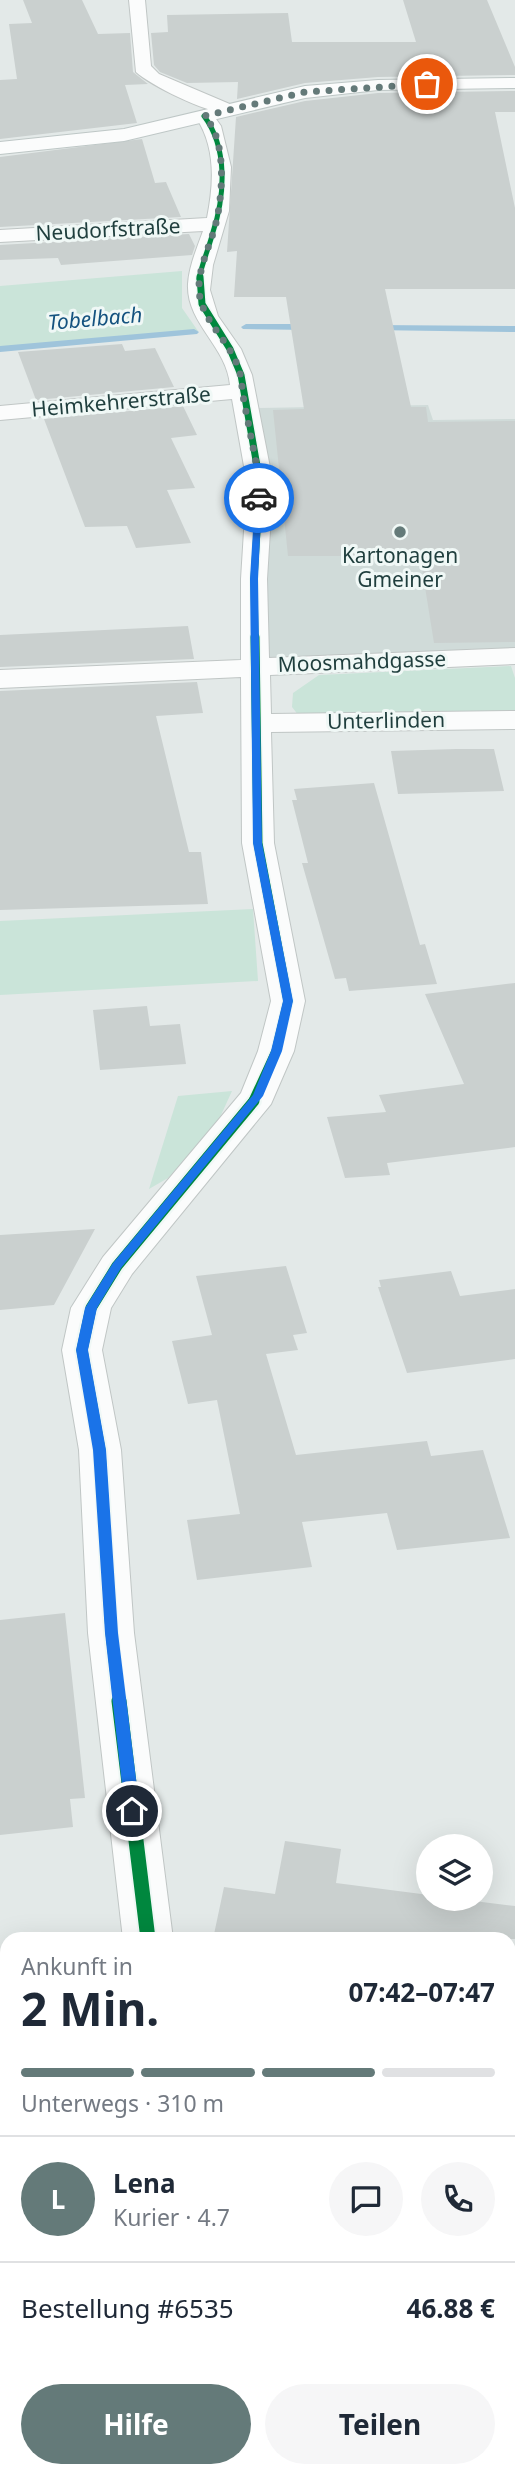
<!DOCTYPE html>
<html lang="de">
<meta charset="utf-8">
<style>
:root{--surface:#fff;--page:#f6f6f7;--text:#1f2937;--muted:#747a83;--line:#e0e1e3;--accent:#647a79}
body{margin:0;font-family:"Noto Sans",sans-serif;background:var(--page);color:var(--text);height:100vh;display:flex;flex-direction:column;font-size:26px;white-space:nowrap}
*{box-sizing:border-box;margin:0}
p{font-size:23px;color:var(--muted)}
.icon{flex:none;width:38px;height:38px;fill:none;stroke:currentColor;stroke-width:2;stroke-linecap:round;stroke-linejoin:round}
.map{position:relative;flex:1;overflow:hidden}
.side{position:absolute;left:0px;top:1932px;width:516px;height:546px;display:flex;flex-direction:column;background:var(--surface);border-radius:21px 21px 0 0;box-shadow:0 7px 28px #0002}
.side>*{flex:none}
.controls{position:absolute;left:416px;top:1834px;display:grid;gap:14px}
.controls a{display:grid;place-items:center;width:77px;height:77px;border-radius:50%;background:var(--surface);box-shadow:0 7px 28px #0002;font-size:35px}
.pin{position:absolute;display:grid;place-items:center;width:60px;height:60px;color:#fff;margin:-30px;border:4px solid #fff;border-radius:50%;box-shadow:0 2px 7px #0007}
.courier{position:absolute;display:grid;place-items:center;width:70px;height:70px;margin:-35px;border:5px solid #1a73e8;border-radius:50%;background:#fff;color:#222;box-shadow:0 2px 9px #0007}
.summary em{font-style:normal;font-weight:700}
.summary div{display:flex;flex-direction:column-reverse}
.summary{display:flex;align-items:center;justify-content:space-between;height:119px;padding:0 21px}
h1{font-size:46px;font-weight:700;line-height:52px}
.bar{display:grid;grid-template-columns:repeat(4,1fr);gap:10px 7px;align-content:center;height:84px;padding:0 21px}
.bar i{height:9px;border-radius:5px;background:var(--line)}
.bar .on{background:var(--accent)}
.bar p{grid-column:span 4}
.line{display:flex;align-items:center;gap:18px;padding:0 21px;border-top:2px solid var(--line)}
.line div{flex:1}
.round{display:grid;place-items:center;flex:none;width:74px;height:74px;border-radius:37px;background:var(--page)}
.button{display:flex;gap:14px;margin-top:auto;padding:14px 21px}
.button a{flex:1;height:80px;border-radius:42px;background:var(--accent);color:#fff;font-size:28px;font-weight:700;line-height:80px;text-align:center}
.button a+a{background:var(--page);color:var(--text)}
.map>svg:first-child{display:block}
</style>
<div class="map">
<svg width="515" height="2478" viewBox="0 0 515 2478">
<rect width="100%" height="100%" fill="#e3e9e8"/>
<path fill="#d0dbd9" d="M 428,405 L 433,420 L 515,419 L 515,660 L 261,675 L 265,480 L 259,408 Z"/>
<path fill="#cae4d9" d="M 182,271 L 182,308 L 198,331 L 0,348 L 0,286 Z
M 511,666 L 515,678 L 515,712 L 299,716 L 292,707 L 293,693 L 319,675 Z
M 253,909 L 258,981 L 0,995 L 0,921 Z
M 232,1091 L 216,1126 L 168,1178 L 149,1189 L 178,1096 Z"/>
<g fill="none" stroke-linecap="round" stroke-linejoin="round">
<path fill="#9fc4db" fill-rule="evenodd" d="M 246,324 L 310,324 L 315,327 L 310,330 L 243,329 L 241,327 Z
M 374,325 L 515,326 L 515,332 L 371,330 L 371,326 Z
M 194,329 L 199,332 L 197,334 L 0,352 L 0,346 Z"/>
</g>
<path fill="#cad0cf" d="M 23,0 L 82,0 L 98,34 L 130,33 L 133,72 L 148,84 L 125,85 L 137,123 L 0,139 L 0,80 L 17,79 L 9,24 L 32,23 Z
M 403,0 L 487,0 L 515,67 L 515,75 L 378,77 L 305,83 L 237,99 L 238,82 L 187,83 L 160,72 L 154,65 L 151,33 L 168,32 L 167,15 L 288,13 L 292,42 L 416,42 Z
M 515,91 L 515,112 L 495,112 L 515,208 L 515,289 L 385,289 L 411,407 L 426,407 L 428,422 L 515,421 L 515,642 L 434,643 L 420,556 L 288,556 L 273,410 L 304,409 L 286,297 L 234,297 L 237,251 L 227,252 L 236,117 L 305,101 L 378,93 Z
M 142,139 L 155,183 L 166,182 L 181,217 L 0,227 L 0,157 Z
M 189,234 L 195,246 L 192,255 L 61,265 L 58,258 L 0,260 L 0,245 Z
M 122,344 L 125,351 L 155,348 L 174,387 L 36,400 L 18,352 Z
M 183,406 L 197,435 L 171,438 L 195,488 L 167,490 L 191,543 L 136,548 L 127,526 L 85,527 L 44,419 Z
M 188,626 L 194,659 L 0,667 L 0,635 Z
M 197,682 L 203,713 L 156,716 L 189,852 L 201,852 L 208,904 L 0,910 L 0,691 Z
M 456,749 L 494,749 L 504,791 L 398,794 L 391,751 Z
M 374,783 L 420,945 L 425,944 L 437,984 L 349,991 L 346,978 L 335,979 L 302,863 L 308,863 L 292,800 L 297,800 L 294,789 Z
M 515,983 L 515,1147 L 387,1163 L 390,1175 L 345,1178 L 327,1117 L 386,1112 L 379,1095 L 464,1084 L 425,994 Z
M 147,1006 L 150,1026 L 180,1024 L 186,1064 L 100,1070 L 93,1010 Z
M 95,1229 L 54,1305 L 0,1310 L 0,1235 Z
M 286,1266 L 307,1333 L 293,1335 L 298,1350 L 266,1354 L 296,1455 L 427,1441 L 431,1456 L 483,1450 L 510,1538 L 397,1550 L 387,1513 L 302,1522 L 312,1567 L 197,1580 L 187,1520 L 240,1514 L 217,1400 L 188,1404 L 172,1341 L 212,1335 L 196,1276 Z
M 451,1271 L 460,1296 L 515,1289 L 515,1359 L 407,1373 L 378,1287 L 381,1287 L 379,1280 Z
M 65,1613 L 85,1798 L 70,1799 L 73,1827 L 0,1835 L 0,1620 Z
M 285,1841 L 341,1849 L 336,1883 L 429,1895 L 429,1899 L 458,1899 L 515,1906 L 515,1939 L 213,1939 L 224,1887 L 275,1894 Z"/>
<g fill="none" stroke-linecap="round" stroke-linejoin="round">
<defs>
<path id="street" d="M 129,0 L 145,0 L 151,66 L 159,74 L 232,105 L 234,109 L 232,113 C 213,117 150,85 136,72 Z
M 204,110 L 211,112 L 221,126 L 231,167 L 229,211 L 213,265 L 210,290 L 218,316 L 241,349 L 252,375 L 273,483 L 267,579 L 269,658 L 515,648 L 515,664 L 270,675 L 271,714 L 515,711 L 515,729 L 271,732 L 274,843 L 305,1001 L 294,1051 L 271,1104 L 132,1274 L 111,1308 L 102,1350 L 121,1450 L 134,1633 L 173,1939 L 123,1939 L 88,1633 L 79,1450 L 62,1350 L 71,1308 L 103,1257 L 241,1093 L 258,1051 L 271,1001 L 242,843 L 241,677 L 0,688 L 0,670 L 241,660 L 241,579 L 247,483 L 232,399 L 0,420 L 0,406 L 230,385 C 227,347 186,323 188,284 C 189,266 197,248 203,231 L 0,242 L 0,230 L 207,218 C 214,183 216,146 195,116 Z"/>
<path id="secondary" d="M 515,78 L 515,88 L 378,90 L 305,98 L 124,141 L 0,154 L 0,142 L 124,129 L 305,86 L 378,80 Z
M 0,1990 L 7,1990 L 7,2036 L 0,2036 Z
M 509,2044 L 515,2044 L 515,2092 L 509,2091 Z"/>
</defs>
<use href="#street" stroke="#c0c6c5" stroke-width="2"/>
<use href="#secondary" stroke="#bec7c6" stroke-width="2"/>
<use href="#street" fill="#fbfcfc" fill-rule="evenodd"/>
<use href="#secondary" fill="#fbfcfc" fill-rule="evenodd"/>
<defs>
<path id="cycleway-far4" d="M 199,279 C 202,263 209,248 213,232 C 225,195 228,148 204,116"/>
<path id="cycleway-far3" d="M 200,277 L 202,304 L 230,349 L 241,375 L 260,483 L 254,579 L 255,638"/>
<path id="cycleway-far2" d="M 252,1103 L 276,1051 L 288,1001 L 258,843 L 255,637"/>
<path id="cycleway-far1" d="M 119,1703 L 111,1633 L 100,1450 L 82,1350 L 91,1308 L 117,1266 L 254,1101"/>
<path id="cycleway" d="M 119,1701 L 148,1939"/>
</defs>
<use href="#cycleway-far4" stroke="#f0f8f6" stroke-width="7"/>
<use href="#cycleway-far3" stroke="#f0f8f6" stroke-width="10"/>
<use href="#cycleway-far2" stroke="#f0f8f6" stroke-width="12"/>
<use href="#cycleway-far1" stroke="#f0f8f6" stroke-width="16"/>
<use href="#cycleway" stroke="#f0f8f6" stroke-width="19"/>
<use href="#cycleway-far4" stroke="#00873e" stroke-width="5"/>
<use href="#cycleway-far3" stroke="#00873e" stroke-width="7"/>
<use href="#cycleway-far2" stroke="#00873e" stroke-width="9"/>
<use href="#cycleway-far1" stroke="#00873e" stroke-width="11"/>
<use href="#cycleway" stroke="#00873e" stroke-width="15"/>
</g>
<path fill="#1a73e8" d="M 259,496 L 262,498 L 258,579 L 262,843 L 293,1001 L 282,1051 L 263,1096 L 121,1268 L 97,1308 L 88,1350 L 106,1450 L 118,1633 L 140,1811 L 132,1817 L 125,1811 L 105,1633 L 93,1450 L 76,1350 L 85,1308 L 113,1263 L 253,1095 L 271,1051 L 283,1001 L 253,843 L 250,579 L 255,498 Z"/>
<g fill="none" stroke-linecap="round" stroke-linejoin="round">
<path stroke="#647a79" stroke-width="7" stroke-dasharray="0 12.6" d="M 259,498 L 260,483 L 242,391 C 243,345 197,325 199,285 C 200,264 211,243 216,223 C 223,193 227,138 204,116 L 305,92 L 427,84"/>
</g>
<circle fill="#647a79" stroke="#f0f8f6" stroke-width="2.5" cx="400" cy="532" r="7"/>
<g text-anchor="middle" stroke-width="6" stroke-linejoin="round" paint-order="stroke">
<g font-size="21" fill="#1f3e3d" stroke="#f0f8f6">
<text transform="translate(108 230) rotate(-3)" y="7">Neudorfstraße</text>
<text transform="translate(121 402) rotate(-5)" y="7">Heimkehrerstraße</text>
<text transform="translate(362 662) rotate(-2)" y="7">Moosmahdgasse</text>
<text transform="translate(386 721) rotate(-1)" y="7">Unterlinden</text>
</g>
<g font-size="21" font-style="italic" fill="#14527f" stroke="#f0f8f6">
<text transform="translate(95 319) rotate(-5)" y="7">Tobelbach</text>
</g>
<g font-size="21" fill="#1f3e3d" stroke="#f0f8f6">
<text x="400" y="563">Kartonagen<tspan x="400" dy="24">Gmeiner</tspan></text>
</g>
</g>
</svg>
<div class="controls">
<a><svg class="icon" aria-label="layers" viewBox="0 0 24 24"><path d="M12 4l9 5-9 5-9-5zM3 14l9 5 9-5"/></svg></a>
</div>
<div class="pin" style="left:427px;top:84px;background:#ea580c"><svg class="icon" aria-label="bag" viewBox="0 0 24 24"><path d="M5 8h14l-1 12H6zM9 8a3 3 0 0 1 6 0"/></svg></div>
<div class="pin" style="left:132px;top:1811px;background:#1f2937"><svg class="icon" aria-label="home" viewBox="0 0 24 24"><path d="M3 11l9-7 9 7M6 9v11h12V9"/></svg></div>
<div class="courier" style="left:259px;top:498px"><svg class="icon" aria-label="car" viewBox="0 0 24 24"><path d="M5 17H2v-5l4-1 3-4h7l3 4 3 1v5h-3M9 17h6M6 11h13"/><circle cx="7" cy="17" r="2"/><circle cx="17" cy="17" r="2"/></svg></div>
<section class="side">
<div class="summary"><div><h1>2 Min.</h1><p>Ankunft in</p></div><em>07:42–07:47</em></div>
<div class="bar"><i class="on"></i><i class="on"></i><i class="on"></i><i></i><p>Unterwegs · 310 m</p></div>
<div class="line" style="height:126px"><b class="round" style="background:var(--accent);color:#fff">L</b><div><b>Lena</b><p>Kurier · 4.7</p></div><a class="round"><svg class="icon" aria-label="chat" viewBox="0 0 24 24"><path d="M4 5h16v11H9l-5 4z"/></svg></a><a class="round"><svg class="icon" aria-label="phone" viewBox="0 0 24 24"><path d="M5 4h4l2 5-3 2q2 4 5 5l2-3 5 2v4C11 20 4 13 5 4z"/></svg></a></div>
<div class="line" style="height:91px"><div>Bestellung #6535</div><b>46.88 €</b></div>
<div class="button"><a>Hilfe</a><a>Teilen</a></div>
</section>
</div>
